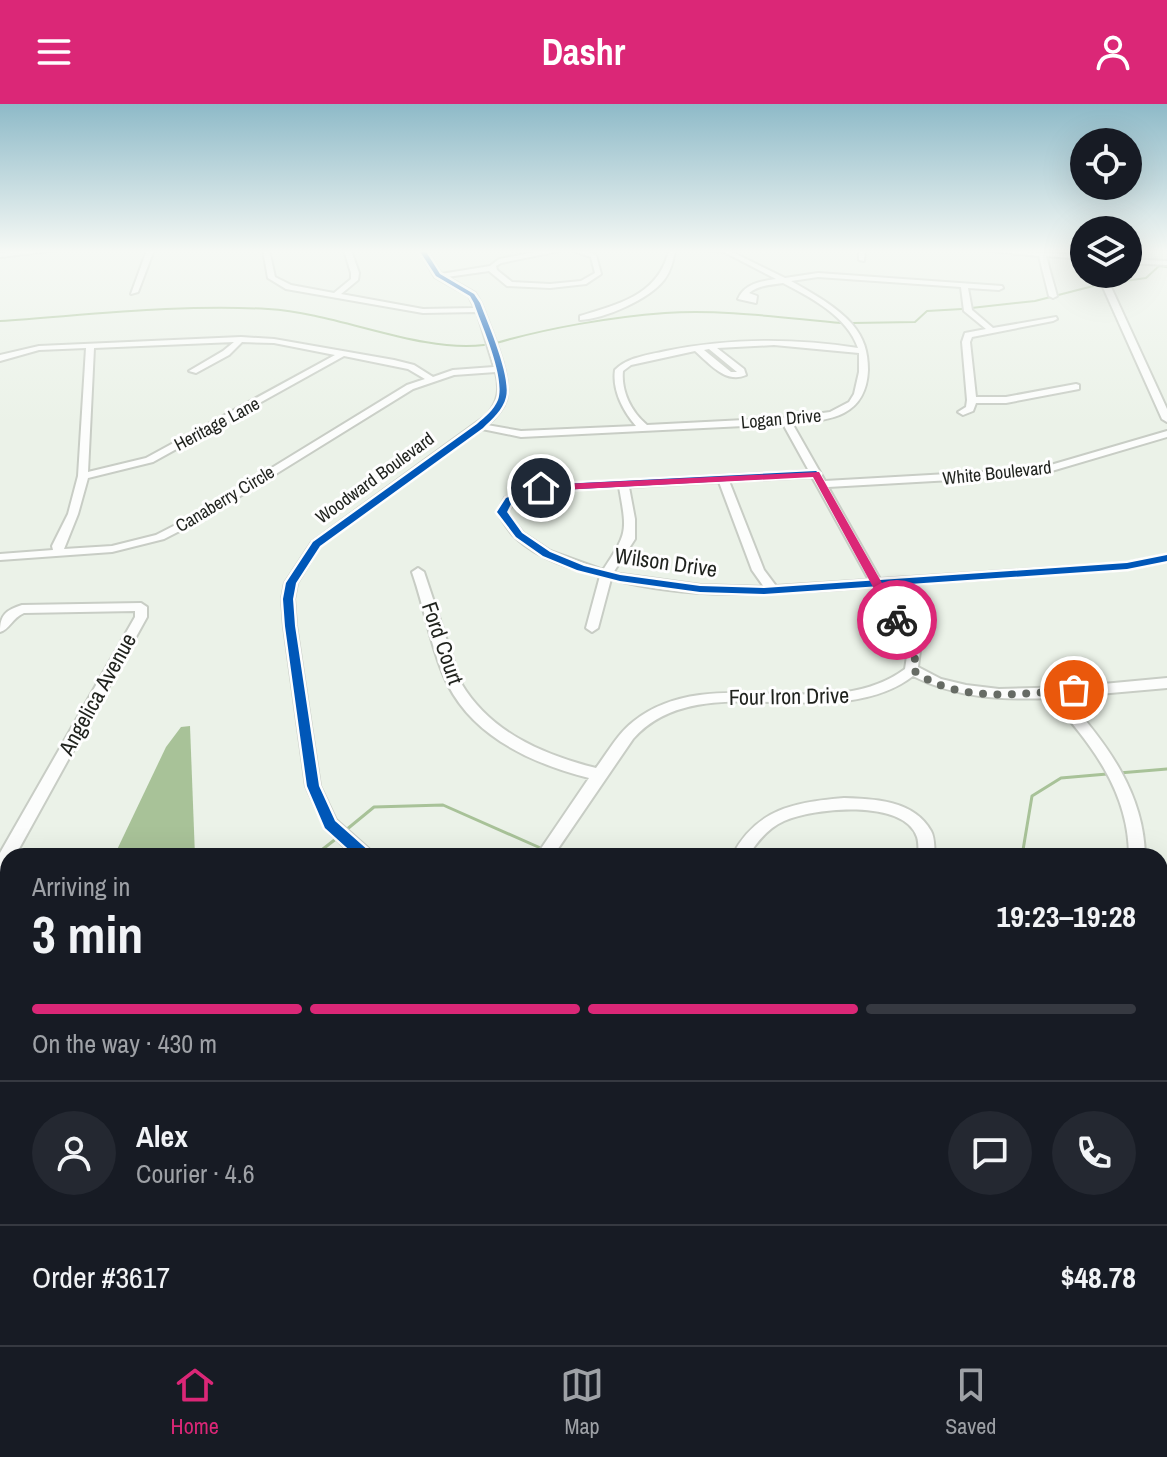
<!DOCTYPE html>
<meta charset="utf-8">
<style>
:root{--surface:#171b24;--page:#242831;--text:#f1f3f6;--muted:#9ea1a6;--line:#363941;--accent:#db2777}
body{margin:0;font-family:"Archivo Narrow",sans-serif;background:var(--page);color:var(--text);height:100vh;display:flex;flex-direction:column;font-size:30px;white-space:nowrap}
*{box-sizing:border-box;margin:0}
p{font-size:26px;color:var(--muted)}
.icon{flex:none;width:44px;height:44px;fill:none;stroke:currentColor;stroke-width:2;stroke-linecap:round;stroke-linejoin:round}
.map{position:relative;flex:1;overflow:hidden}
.side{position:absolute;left:0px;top:744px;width:1168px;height:498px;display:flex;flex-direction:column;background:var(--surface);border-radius:24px 24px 0 0;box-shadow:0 8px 32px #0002}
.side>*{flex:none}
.buttons{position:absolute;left:1070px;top:24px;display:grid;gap:16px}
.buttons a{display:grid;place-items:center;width:72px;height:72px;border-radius:50%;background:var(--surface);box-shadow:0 8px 32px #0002;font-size:40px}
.pin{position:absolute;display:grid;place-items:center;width:68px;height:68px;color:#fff;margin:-34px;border:4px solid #fff;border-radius:50%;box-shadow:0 2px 8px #0007}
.courier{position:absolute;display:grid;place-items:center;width:80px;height:80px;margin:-40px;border:6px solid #db2777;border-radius:50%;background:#fff;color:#222;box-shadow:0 2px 10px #0007}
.overview em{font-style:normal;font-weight:800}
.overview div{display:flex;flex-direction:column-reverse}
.overview{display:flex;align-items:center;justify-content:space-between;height:136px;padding:0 32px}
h1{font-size:52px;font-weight:800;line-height:60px}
.bar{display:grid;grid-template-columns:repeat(4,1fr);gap:12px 8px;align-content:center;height:96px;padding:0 32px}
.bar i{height:10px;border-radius:6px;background:var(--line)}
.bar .active{background:var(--accent)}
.bar p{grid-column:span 4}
.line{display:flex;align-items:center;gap:20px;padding:0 32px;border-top:2px solid var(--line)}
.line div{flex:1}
.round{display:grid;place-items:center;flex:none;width:84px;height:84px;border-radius:42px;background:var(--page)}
header{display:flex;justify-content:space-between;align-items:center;height:104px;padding:0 32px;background:var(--accent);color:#fff;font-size:36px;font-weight:800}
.tab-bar{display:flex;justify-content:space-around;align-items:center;height:112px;border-top:2px solid var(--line);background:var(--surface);font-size:22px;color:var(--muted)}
.tab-bar a{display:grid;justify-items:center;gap:4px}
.tab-bar .active{color:var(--accent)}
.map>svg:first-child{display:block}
</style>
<header><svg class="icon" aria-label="menu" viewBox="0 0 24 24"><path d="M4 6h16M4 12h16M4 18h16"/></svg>Dashr<svg class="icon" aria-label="person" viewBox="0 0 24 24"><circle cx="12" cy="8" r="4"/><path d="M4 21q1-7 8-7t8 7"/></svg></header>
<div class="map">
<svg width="1167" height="1241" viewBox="0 0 1167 1241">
<rect width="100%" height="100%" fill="#ebf2e8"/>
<path fill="#a8c298" d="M 190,622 L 195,752 L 114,752 L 166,643 L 181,623 Z"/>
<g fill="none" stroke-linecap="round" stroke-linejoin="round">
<path stroke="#a8c298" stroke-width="2" d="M 1110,179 L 1146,174 L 1159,162 L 1167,163
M 971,204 L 1035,197 L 1101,180
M 0,217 C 89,211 179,200 268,205 C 338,209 419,249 484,241
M 852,219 L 915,218 L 927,207 L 962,205
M 496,239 C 548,224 611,213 665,209 C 723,205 784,214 842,219"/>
<path stroke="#a8c298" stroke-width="3" d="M 1119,669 L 1167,665
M 346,726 L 374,703 L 443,701 L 545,746
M 314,752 L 337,734
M 1022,752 L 1032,692 L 1061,674 L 1107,670
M 0,850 L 8,849"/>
<path stroke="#a8c298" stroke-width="4" d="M 0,904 L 8,911
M 0,941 L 8,940
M 458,1234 L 467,1241"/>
<defs>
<path id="minor" d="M 28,146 L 59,146 L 0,153 L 0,149 Z
M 147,146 L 154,146 L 138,188 L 131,190 Z
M 263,146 L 269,146 L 275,173 L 291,181 L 334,189 L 351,175 L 351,169 L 344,146 L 351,146 L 359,169 L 358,176 L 341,190 L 423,205 L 475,204 L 469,192 L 435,173 L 419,146 L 426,146 L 441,170 L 490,162 L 499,155 L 547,146 L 564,146 L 501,159 L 496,162 L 497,166 L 512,178 L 550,180 L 581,177 L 595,169 L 591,153 L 571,146 L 583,146 L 596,151 L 601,170 L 586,180 L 550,184 L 507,182 L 489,167 L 447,173 L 475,189 L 481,199 C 489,221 513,273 506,296 C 503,306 495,314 487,321 L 521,327 L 636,322 C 623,307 612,286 615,266 C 628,253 648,251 666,247 C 730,234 793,234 858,244 C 847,212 810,193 783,179 C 770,181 759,181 749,189 L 757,192 L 756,199 L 738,195 C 744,180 761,177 776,175 L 724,148 L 701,146 L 734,146 L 732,148 L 785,174 L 818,169 L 1002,182 L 1003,184 L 999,186 L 968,184 L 972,206 L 993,224 L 1056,213 L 1057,215 L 1053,217 L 972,233 L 970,238 L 976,293 L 1006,293 L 1076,280 L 1079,281 L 1079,285 L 1006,299 L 976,299 L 973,307 L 963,311 L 958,308 L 966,303 L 967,296 L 962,238 L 965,229 L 986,225 L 964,207 L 961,183 L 818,173 L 791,177 C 812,189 836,202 852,220 C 864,234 868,248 868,266 C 866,312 831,317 792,319 L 825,377 L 1037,365 L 1167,327 L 1167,333 L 1038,371 L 828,383 L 880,475 L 1127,459 L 1167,451 L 1167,457 L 1127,465 L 884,482 L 920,546 L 918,563 L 941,575 L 966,581 L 999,585 L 1071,583 L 1167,574 L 1167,584 L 1065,593 C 1106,638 1144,689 1145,752 L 1129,752 C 1129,688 1091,639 1050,594 C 1003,596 956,594 913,572 C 833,633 700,559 633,635 L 553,752 L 536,752 L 589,674 C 534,660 475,634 448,581 C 431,546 425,505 412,468 L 418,464 L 424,468 L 461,579 C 490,628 543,651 596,664 C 608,648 618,629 634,617 C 712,556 828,622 905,565 L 908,546 L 873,483 C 785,489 697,498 611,475 L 598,524 L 592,528 L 586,524 L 600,472 C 571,465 539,455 516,434 C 509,428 503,417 497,408 L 505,394 L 541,381 L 809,367 L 783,320 L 521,333 L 482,325 L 320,442 L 297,479 L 294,495 L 296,522 L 320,682 L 336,716 L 371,747 L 373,752 L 354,752 L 325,724 L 306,682 L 284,522 L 282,495 L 285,479 L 312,438 L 487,311 C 499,297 500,285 496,268 L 454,271 L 413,285 L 203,415 L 164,435 L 112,448 L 0,456 L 0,450 L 53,446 L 52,442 L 68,410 L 78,372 L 86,244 L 39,246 L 0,257 L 0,251 L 39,242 L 241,233 L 274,235 L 394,256 L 414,261 L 433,273 L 453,266 L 494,263 L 477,208 L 423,209 L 286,185 L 268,174 ZM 234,238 L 223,247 L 189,267 L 196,269 L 229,251 L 242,238 L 274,239 L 335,251 L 146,354 L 88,368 L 94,244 ZM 774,241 L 859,249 L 859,268 L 854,290 L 849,298 L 830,308 L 786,314 L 647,321 C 631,308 621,287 623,267 L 631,261 L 695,247 C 710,260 726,280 746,271 L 744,265 L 717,244 ZM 709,245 L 737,268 L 731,268 L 704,246 ZM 344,252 L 408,265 L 425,275 L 407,281 L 195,411 L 156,431 L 112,442 L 64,445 L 78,410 L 88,374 L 153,358 ZM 812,373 L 816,380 L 869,476 L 776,482 L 764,466 L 729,377 ZM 719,378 L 752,466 L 764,483 L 700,481 L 613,469 L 635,435 L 635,415 L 629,383 ZM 619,383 C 627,428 628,428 603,466 L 550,447 L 523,429 L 507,408 C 524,379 588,385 619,383 Z
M 669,146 L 675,146 C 673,157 671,167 664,176 C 649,195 605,215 580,216 L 580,212 C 619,200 659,191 669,146 Z
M 859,146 L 865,146 L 864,157 L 859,156 Z
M 980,146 L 1084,151 L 1084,155 L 1046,152 L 1057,192 L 1053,194 L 1049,192 L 1039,152 Z
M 1128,155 L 1167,157 L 1167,161 L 1128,159 Z
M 1097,170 L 1105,170 L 1167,305 L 1167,318 L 1162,315 Z
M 141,499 L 147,503 L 147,513 L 15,752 L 8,752 L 6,769 L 0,771 L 0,749 L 135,513 L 135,507 L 24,509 C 12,514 9,526 0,528 C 0,511 6,506 22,501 Z
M 844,694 C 874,695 914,696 931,727 C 935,734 934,744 935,752 L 919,752 C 918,746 919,739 917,733 C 904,694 812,704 784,717 C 768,724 757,738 748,752 L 732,752 C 756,705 795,698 844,694 Z
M 0,1120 L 8,1123 L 8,1148 L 0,1145 Z
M 114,1234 L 143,1234 L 146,1241 L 117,1241 Z
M 341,1234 L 368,1234 L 365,1241 L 338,1241 Z
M 720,1234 L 752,1234 L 755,1241 L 723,1241 Z
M 1060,1234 L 1084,1234 L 1083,1241 L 1059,1241 Z"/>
</defs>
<use href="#minor" stroke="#c8cdc5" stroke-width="4"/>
<use href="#minor" fill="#fcfdfc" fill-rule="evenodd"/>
<defs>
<path id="cycleway" d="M 419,146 L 425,146 L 440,170 L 474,190 L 480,199 C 488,220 511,272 506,293 C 503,306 492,315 483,324 L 320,442 L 296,479 L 293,495 L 295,522 L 319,682 L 335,717 L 370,748 L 372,752 L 356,752 L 325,724 L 307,682 L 285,522 L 283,495 L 286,479 L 313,438 L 477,320 C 485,313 494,306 498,296 C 506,274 482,222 474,199 L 470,192 L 436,172 Z
M 816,367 L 820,370 L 819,372 L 542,387 L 512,398 L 507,408 L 522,429 L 550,448 L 584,462 L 620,471 L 700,482 L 764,484 L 1127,459 L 1167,451 L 1167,457 L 1127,465 L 764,490 L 700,488 L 620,477 L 577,466 L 543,452 L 516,433 L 497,408 L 506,394 L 541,381 Z"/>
</defs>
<use href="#cycleway" stroke="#fefefe" stroke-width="5"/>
<use href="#cycleway" fill="#0057b8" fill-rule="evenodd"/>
</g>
<linearGradient id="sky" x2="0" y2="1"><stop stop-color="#8ebac8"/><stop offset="0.46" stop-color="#f6f9f5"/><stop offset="1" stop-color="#f6f9f5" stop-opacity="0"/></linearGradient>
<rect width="1167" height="320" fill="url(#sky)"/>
<path fill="#db2777" d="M 819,368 L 903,516 L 901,518 L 891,516 L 813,373 L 541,387 L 536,384 L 541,381 Z"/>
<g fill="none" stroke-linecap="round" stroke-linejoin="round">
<path stroke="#666b64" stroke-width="8" stroke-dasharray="0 14.4" d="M 897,516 C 906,532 920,548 913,566 C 959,601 1020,589 1074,586"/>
</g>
<g text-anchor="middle" stroke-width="6" stroke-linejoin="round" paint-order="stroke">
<g font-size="18" fill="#1f221d" stroke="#fefefe">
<text transform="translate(781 315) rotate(-5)" y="6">Logan Drive</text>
<text transform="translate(217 320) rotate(-28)" y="6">Heritage Lane</text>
<text transform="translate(997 369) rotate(-6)" y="6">White Boulevard</text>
<text transform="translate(375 374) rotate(-36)" y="6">Woodward Boulevard</text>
<text transform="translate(225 395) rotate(-31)" y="6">Canaberry Circle</text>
</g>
<g font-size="22" fill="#1f221d" stroke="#fefefe">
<text transform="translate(666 458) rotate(8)" y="8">Wilson Drive</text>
<text transform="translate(443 539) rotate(71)" y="8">Ford Court</text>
<text transform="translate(97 590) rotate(-61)" y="8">Angelica Avenue</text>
<text transform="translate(789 592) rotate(-1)" y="8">Four Iron Drive</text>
</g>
</g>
</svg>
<div class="buttons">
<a><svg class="icon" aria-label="locate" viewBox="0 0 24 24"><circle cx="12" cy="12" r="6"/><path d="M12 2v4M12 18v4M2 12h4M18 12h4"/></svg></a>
<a><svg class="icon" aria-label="layers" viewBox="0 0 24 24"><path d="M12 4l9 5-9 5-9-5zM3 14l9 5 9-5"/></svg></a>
</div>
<div class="pin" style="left:1074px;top:586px;background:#ea580c"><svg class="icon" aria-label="bag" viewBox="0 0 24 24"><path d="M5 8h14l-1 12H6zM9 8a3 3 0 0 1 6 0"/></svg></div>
<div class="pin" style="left:541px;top:384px;background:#1f2937"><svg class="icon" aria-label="home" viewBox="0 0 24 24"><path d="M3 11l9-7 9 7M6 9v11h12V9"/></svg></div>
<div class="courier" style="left:897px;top:516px"><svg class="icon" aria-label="bike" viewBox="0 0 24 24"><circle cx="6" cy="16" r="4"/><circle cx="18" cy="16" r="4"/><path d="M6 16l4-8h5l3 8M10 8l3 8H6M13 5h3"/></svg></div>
<section class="side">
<div class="overview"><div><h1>3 min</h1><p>Arriving in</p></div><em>19:23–19:28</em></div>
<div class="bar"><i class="active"></i><i class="active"></i><i class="active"></i><i></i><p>On the way · 430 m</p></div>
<div class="line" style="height:144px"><a class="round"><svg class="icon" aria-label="person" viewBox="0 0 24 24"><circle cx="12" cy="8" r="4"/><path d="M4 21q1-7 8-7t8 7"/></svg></a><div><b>Alex</b><p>Courier · 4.6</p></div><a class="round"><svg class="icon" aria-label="chat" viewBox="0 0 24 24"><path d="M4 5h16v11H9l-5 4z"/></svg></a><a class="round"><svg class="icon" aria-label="phone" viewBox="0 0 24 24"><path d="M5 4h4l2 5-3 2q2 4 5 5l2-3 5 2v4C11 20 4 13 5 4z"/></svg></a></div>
<div class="line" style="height:104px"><div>Order #3617</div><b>$48.78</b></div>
</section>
</div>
<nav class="tab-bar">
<a class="active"><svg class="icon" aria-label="home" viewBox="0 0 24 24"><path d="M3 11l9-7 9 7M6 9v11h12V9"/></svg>Home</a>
<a><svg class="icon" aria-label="map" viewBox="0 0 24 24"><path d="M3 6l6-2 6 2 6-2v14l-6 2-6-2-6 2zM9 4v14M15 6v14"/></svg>Map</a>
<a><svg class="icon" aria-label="saved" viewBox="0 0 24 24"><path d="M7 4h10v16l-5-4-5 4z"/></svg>Saved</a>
</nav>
